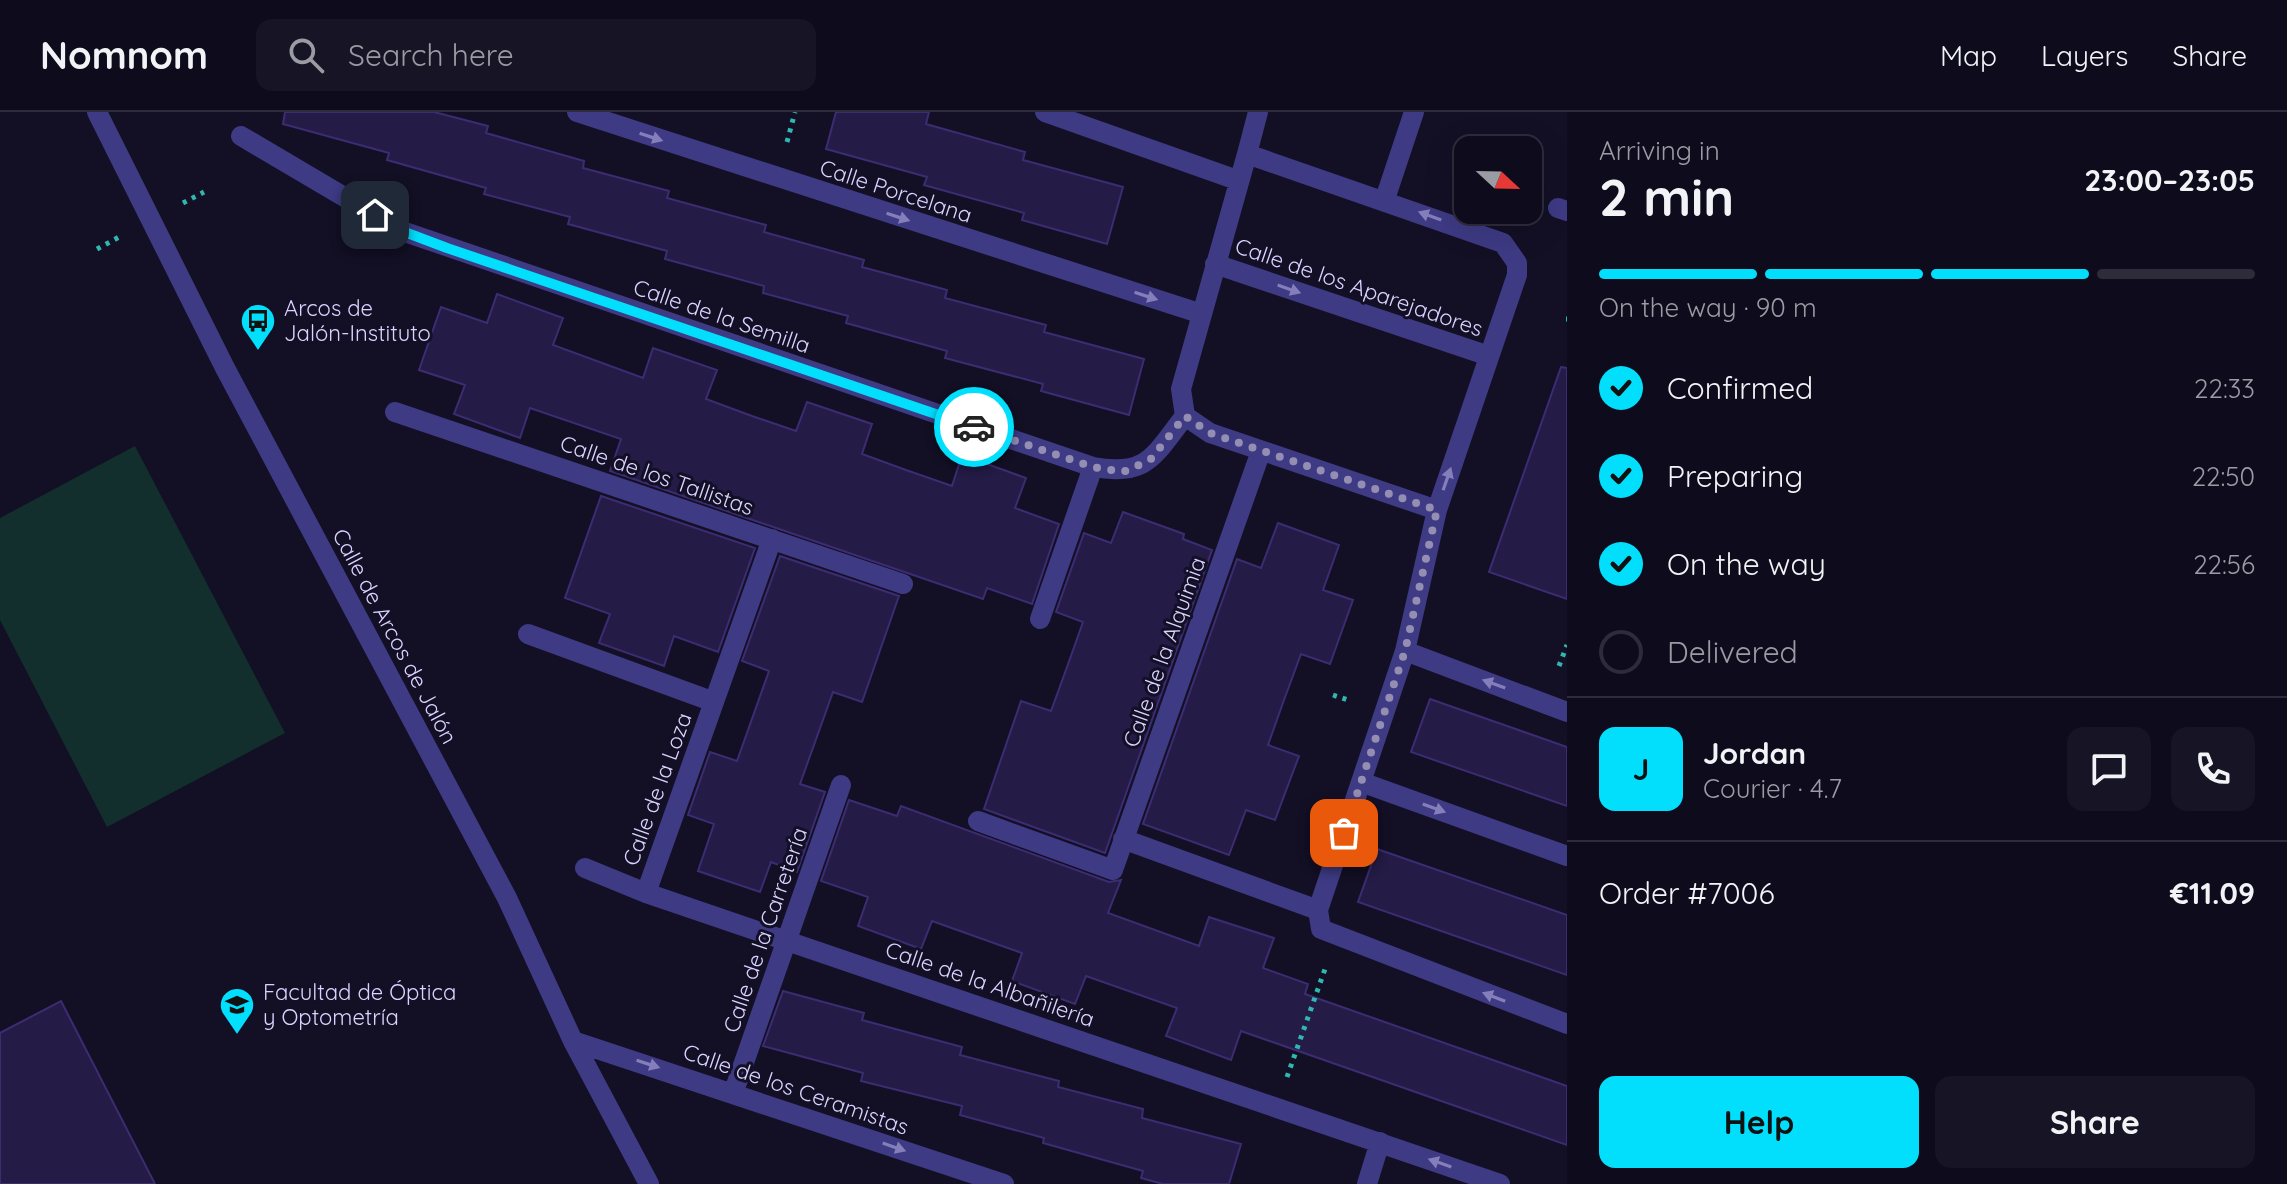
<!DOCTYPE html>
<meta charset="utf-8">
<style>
:root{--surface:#0e0b1c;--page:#171425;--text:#f1f3f6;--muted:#9b9ba3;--line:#2e2b3b;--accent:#01dffd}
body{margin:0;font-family:Quicksand,sans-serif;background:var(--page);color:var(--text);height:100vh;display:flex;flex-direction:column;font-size:30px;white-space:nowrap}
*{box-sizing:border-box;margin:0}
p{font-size:26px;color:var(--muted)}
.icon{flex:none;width:44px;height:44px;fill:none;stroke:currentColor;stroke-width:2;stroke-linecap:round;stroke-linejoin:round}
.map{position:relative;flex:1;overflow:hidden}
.side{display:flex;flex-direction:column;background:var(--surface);width:720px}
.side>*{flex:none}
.needle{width:52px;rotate:112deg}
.tools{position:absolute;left:1454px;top:24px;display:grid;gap:16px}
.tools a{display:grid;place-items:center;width:88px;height:88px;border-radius:16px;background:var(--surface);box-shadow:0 8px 32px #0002,0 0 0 2px var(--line);font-size:40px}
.pin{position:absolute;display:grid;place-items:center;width:68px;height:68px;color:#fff;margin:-34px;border-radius:16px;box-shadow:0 4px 12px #0006}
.courier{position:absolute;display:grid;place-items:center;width:80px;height:80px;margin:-40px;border:6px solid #01dffd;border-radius:50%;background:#fff;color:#222;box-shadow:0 2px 10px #0007}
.summary em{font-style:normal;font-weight:800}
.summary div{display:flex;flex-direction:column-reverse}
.summary{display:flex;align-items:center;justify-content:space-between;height:136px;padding:0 32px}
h1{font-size:52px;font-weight:800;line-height:60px}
.bar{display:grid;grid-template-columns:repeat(4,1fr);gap:12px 8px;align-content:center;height:96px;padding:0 32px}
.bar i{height:10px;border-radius:6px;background:var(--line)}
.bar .active{background:var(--accent)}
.bar p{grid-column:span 4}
.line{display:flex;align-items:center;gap:20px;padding:0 32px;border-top:2px solid var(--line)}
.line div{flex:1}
.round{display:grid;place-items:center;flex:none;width:84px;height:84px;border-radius:16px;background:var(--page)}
ol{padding:0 32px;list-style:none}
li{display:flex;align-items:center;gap:24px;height:88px}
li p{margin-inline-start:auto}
li .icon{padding:8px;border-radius:50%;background:var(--accent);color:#111;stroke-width:4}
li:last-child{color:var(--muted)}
li i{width:44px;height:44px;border:4px solid var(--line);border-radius:50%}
.action{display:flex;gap:16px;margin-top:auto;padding:16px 32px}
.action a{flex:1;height:92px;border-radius:16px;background:var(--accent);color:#111;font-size:32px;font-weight:800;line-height:92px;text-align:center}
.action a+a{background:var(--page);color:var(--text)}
header{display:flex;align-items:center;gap:48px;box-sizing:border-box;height:112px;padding:0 40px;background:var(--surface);border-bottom:2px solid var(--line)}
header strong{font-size:38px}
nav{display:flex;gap:44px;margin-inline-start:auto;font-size:28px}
.search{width:560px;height:72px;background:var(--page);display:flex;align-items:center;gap:20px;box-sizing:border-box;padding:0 28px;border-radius:16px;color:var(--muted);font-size:30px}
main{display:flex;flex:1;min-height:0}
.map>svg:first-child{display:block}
</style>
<header>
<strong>Nomnom</strong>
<div class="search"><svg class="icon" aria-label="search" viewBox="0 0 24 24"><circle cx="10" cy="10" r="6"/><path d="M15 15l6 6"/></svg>Search here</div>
<nav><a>Map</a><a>Layers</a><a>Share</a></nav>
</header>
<main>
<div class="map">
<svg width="1567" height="1072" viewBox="0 0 1567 1072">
<rect width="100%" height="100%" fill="#130f25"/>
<path fill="#122f2e" d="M 135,334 L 285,621 L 107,715 L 0,508 L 0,406 Z"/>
<path fill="#241b46" stroke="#3c2d72" stroke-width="2" d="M 285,0 L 434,0 L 488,14 L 486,21 L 584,49 L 583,56 L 669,79 L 667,86 L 766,113 L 764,120 L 864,148 L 862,155 L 947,178 L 945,186 L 1046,213 L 1044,220 L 1144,247 L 1129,303 L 1041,279 L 1043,272 L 945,246 L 947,239 L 846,211 L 848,204 L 763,181 L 764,174 L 665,147 L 667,139 L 568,112 L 570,105 L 484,82 L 486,76 L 387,48 L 389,41 L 283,12 Z
M 836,0 L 929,0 L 926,12 L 1025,40 L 1023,48 L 1123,75 L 1107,132 L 1022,108 L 1024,101 L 924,73 L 927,65 L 826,37 Z
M 497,182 L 563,206 L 553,233 L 643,266 L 653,236 L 717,258 L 706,287 L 752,304 L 796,319 L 807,290 L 872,312 L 862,342 L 906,358 L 952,374 L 962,343 L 1026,366 L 1015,396 L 1059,412 L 1032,492 L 987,476 L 983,487 L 610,359 L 621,327 L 530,296 L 520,326 L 454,302 L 465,273 L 419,258 L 441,195 L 487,211 Z
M 1561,255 L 1567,256 L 1567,487 L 1489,460 Z
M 601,384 L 755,436 L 718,540 L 674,524 L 664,554 L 599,531 L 610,502 L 565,486 Z
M 1123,400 L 1184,422 L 1183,427 L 1212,438 L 1105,741 L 984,697 L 1021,589 L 1051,599 L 1067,555 L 1083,510 L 1056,500 L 1084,421 L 1111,431 Z
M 1278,411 L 1339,433 L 1323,478 L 1353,488 L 1330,552 L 1301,542 L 1284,588 L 1268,633 L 1299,644 L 1275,708 L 1246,698 L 1229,743 L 1143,712 L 1237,447 L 1261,456 Z
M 780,444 L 899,484 L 862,590 L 833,580 L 800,672 L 825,680 L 797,760 L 771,750 L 760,780 L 698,759 L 714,712 L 688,703 L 710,640 L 737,649 L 769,559 L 742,549 Z
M 1430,587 L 1567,635 L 1567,694 L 1411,640 Z
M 849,688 L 897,704 L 901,694 L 1109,770 L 1121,768 L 1108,801 L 1199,834 L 1209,805 L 1274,826 L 1263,856 L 1308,872 L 1305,882 L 1567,974 L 1567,1033 L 1241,919 L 1231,948 L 1166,924 L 1177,896 L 1086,864 L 1075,892 L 1012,869 L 1022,841 L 932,809 L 921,837 L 858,814 L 868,785 L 821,769 Z
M 1377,737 L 1567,803 L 1567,863 L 1358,790 Z
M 783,879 L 864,901 L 862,908 L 962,935 L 960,943 L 1059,969 L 1058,975 L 1143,997 L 1142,1006 L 1241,1032 L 1229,1072 L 1163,1072 L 1141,1066 L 1143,1059 L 1043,1031 L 1044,1026 L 960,1003 L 962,994 L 861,969 L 863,961 L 763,934 Z
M 61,889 L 155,1072 L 0,1072 L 0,921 Z"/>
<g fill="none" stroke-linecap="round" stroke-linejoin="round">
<path stroke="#2fb7b1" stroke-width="5" stroke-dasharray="4 6" stroke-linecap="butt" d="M 787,30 L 795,0
M 183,91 L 204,80
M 97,137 L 121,124
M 1566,207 L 1567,207
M 1559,554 L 1567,533
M 1333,583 L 1351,589
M 1287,965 L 1325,857"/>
<path stroke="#3e3a84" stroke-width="20" d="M 97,0 L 225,256 L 507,786 L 573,929 L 649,1072
M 577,0 L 1202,202
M 1045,0 L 1237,68
M 1258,0 L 1247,42 L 1503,131 L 1517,151 L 1517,163 L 1437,398 L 1405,539 L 1318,798 L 1321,817 L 1567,912
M 241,24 L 402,119 L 1093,355 C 1148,365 1154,343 1185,304
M 1247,42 L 1181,277 L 1185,304 L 1210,321 L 1437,398
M 1385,87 L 1414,0
M 1558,96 L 1567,99
M 1215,152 L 1489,244
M 395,300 L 903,472
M 1040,507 L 1093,355
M 528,522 L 714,590
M 1405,539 L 1567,600
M 1361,670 L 1567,744
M 978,709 L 1113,758 L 1261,339
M 1123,727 L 1318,798
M 585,756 L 646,781 L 1500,1072
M 646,781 L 772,427
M 573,929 L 1004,1072
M 734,979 L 841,673
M 1367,1072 L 1380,1030"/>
</g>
<defs><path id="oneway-solid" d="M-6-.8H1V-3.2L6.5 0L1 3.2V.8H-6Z" transform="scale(2)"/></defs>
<g fill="#847fbb">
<use href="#oneway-solid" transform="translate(651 25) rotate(18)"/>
<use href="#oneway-solid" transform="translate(1430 104) rotate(-160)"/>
<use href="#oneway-solid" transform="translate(898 105) rotate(18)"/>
<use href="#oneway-solid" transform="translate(1289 177) rotate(19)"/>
<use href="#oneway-solid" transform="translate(1146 184) rotate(18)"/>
<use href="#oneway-solid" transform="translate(1447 367) rotate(-71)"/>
<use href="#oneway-solid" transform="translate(1494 572) rotate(-160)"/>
<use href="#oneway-solid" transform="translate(1434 696) rotate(20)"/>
<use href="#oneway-solid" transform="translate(1494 885) rotate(-159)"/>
<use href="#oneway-solid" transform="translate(648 952) rotate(18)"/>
<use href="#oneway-solid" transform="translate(894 1035) rotate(19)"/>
<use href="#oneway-solid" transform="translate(1440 1051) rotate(-161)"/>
</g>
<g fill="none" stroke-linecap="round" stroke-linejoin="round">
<path stroke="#948eb3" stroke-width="8" stroke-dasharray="0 14.4" d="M 974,315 L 1093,355 L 1123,360 L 1150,348 L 1185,304 L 1210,321 L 1437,398 L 1405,539 L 1344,721"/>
<path stroke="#01dffd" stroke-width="10" d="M 375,103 L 402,119 L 447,136 L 974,315"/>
</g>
<defs>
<symbol id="bus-pin" viewBox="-11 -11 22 30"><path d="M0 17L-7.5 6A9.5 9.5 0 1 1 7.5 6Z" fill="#01dffd" stroke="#130f25"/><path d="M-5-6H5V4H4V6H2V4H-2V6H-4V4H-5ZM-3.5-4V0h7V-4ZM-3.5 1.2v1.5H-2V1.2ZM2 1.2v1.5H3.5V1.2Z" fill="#111"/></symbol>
<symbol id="university-pin" viewBox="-11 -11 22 30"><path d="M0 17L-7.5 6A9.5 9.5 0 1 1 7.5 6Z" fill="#01dffd" stroke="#130f25"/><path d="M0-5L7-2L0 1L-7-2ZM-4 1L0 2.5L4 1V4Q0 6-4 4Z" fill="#111"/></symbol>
</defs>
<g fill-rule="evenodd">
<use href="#bus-pin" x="238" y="189" width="40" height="54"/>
<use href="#university-pin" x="217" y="873" width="40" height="54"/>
</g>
<g text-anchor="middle" stroke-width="6" stroke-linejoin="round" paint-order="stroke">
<g font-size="22" fill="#d9d3ff" stroke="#130f25">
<text transform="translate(896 79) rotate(18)" y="8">Calle Porcelana</text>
<text transform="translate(1359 175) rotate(19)" y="8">Calle de los Aparejadores</text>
<text transform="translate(722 204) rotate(19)" y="8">Calle de la Semilla</text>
<text transform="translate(657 363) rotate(19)" y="8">Calle de los Tallistas</text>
<text transform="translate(395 524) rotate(62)" y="8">Calle de Arcos de Jalón</text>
<text transform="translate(1164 540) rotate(-70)" y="8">Calle de la Alquimia</text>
<text transform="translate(657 677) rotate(-70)" y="8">Calle de la Loza</text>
<text transform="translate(765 818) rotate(-71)" y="8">Calle de la Carretería</text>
<text transform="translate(990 872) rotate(19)" y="8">Calle de la Albañilería</text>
<text transform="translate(796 977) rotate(19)" y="8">Calle de los Ceramistas</text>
</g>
<g font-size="22" fill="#d9d3ff" stroke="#130f25" text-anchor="start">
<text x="284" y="204">Arcos de<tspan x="284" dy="25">Jalón-Instituto</tspan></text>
<text x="263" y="888">Facultad de Óptica<tspan x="263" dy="25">y Optometría</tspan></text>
</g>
</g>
</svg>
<div class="tools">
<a><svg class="needle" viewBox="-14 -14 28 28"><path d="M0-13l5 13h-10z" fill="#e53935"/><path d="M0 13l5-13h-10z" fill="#9b9ba3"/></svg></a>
</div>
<div class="pin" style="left:1344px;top:721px;background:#ea580c"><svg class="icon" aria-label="bag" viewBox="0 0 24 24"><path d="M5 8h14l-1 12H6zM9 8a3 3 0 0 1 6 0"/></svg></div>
<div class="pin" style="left:375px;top:103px;background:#1f2937"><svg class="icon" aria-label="home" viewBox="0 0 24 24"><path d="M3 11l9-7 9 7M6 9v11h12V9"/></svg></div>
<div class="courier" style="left:974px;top:315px"><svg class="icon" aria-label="car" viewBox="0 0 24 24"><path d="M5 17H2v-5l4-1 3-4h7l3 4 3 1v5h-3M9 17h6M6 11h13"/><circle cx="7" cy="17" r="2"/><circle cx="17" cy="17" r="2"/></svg></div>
</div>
<section class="side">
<div class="summary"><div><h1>2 min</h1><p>Arriving in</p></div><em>23:00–23:05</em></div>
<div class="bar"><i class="active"></i><i class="active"></i><i class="active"></i><i></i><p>On the way · 90 m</p></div>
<ol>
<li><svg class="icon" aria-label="check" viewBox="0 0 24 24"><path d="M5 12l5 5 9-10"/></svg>Confirmed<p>22:33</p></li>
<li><svg class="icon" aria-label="check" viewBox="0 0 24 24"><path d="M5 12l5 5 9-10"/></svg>Preparing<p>22:50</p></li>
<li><svg class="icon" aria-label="check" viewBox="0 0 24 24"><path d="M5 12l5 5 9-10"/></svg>On the way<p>22:56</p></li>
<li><i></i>Delivered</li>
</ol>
<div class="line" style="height:144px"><b class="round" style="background:var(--accent);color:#111">J</b><div><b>Jordan</b><p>Courier · 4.7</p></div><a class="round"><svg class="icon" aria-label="chat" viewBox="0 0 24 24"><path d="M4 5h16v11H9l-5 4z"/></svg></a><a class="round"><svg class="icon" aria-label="phone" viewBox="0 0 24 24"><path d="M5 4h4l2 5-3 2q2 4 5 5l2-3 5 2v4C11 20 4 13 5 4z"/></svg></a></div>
<div class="line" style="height:104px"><div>Order #7006</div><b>€11.09</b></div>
<div class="action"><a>Help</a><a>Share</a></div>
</section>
</main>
